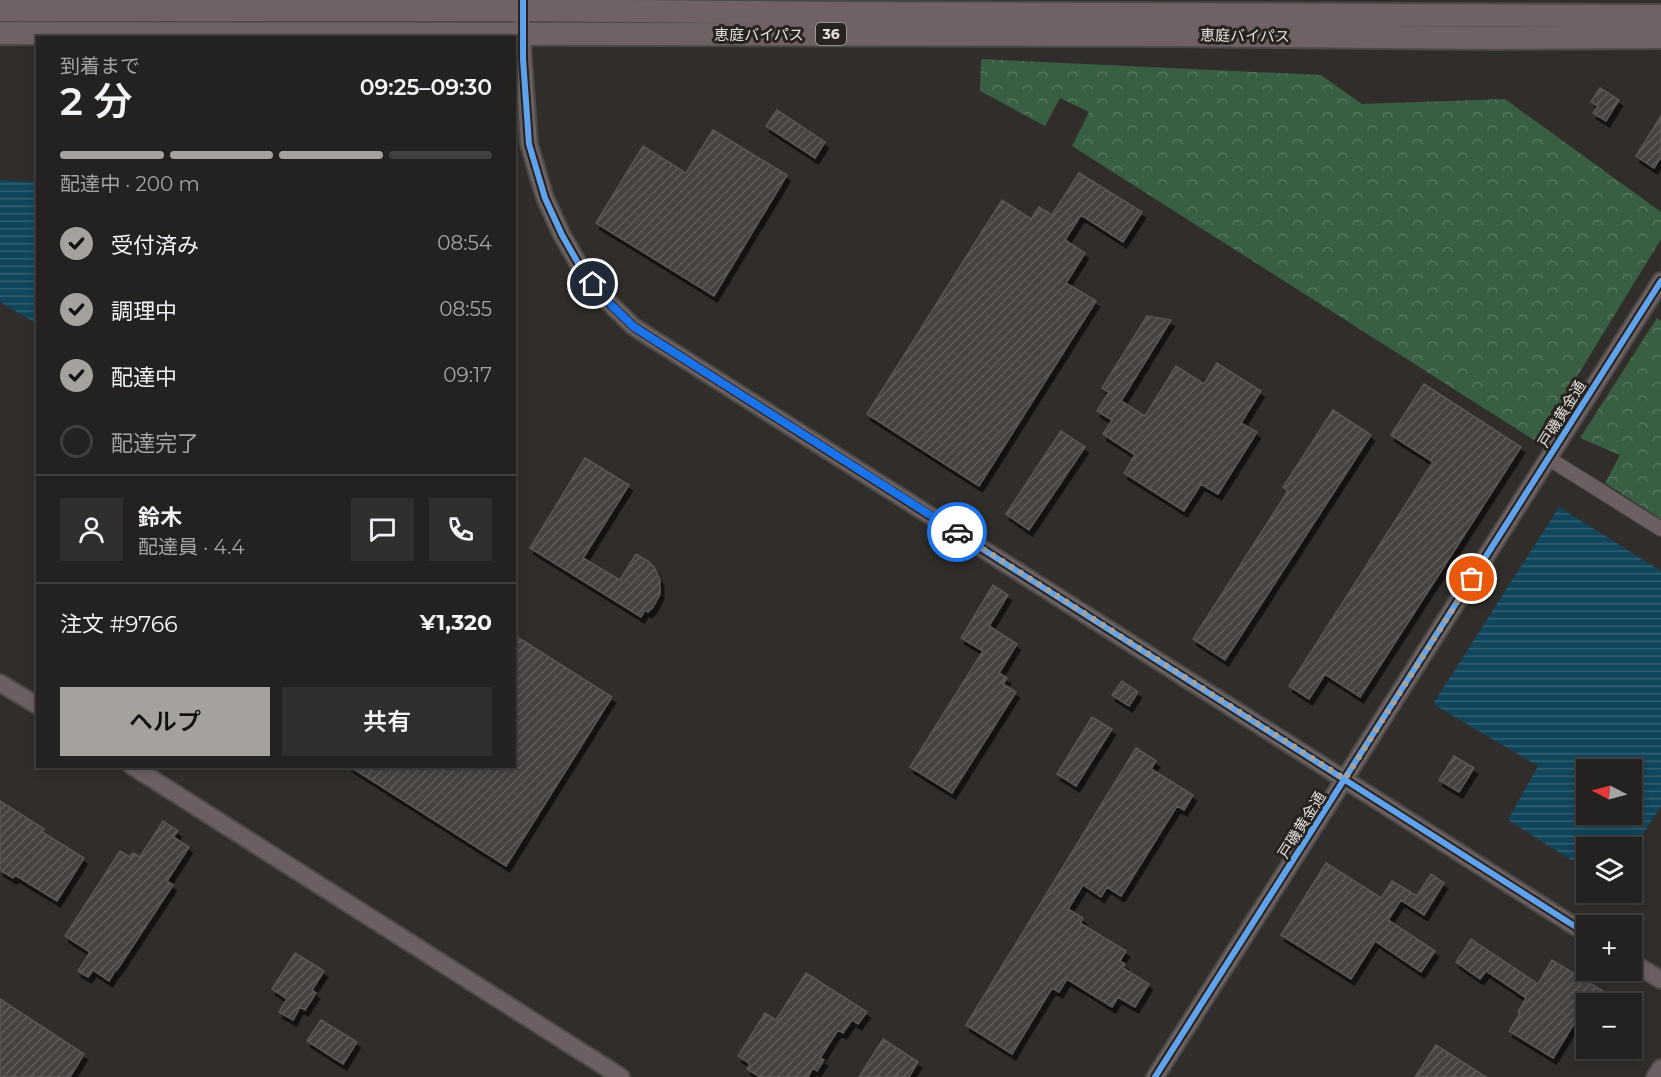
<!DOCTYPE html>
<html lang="ja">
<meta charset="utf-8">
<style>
:root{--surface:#242220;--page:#302f2d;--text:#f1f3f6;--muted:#a3a4a5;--line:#413f3e;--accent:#a5a29e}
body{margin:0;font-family:Montserrat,"Noto Sans JP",sans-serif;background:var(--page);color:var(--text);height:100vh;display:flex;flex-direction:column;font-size:22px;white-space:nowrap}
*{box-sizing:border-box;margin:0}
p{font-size:20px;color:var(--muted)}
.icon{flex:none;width:33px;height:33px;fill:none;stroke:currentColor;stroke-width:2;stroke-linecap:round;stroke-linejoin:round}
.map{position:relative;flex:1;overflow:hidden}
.side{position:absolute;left:36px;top:36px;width:480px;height:732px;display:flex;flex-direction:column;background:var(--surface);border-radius:0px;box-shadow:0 3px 9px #0003,0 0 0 2px var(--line)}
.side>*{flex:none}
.needle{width:39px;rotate:276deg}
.buttons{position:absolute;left:1576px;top:759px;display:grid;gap:12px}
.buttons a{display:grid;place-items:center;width:66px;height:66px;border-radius:0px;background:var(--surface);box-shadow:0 3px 9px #0003,0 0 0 2px var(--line);font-size:30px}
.pin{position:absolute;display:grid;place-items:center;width:51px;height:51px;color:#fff;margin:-26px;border:3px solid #fff;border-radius:50%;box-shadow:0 2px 6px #0007}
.courier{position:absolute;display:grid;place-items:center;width:60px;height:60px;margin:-30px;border:4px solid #1a73e8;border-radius:50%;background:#fff;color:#222;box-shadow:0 2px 8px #0007}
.summary em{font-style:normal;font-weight:600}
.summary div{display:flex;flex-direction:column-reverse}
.summary{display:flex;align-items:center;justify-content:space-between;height:102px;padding:0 24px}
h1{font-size:39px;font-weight:600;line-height:45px}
.bar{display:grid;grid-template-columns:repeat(4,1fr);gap:9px 6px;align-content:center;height:72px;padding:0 24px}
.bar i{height:8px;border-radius:4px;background:var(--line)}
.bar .active{background:var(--accent)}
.bar p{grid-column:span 4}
.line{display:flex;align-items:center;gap:15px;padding:0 24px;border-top:2px solid var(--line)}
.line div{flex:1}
.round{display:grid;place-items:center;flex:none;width:63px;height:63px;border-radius:0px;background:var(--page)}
ol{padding:0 24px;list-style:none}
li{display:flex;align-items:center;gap:18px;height:66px}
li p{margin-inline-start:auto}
li .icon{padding:6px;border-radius:50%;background:var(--accent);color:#111;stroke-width:4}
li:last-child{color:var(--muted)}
li i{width:33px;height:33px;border:3px solid var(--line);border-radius:50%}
.primary-button{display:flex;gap:12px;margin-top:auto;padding:12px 24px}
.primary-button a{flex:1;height:69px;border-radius:0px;background:var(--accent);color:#111;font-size:24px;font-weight:600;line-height:69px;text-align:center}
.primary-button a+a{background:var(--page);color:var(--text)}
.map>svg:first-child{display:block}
</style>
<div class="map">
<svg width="1661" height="1077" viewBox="0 0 1661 1077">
<defs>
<pattern id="forest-crowns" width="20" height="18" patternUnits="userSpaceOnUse" patternTransform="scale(1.5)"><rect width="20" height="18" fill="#395f43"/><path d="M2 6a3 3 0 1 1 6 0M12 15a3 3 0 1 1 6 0" fill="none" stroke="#56765e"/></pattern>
<pattern id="water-rules" width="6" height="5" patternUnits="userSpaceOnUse" patternTransform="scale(1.5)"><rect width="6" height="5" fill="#10455c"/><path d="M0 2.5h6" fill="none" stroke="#336073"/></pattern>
<pattern id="building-hatch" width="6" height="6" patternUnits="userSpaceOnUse" patternTransform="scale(1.5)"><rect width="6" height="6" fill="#454240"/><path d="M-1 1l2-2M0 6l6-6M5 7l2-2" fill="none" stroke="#605d5b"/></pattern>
<filter id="shadow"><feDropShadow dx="3.5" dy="6" stdDeviation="0" flood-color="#0009"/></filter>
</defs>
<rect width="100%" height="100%" fill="#302d2a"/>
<path fill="url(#forest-crowns)" d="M 981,59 L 1321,75 L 1362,104 L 1505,99 L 1661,212 L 1661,239 L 1537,442 L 1072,146 L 1089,112 L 1060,98 L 1045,126 L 980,91 Z
M 1657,318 L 1661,321 L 1661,519 L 1605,483 L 1620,455 L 1580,438 Z"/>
<path fill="url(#water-rules)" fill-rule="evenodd" d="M 0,180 L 37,182 L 37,324 L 0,302 Z
M 1559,507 L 1661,571 L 1661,806 L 1632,850 L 1632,848 L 1587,848 L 1587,870 L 1508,820 L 1538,766 L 1433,704 ZM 1587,770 L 1632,770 L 1632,814 L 1587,814 Z"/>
<path fill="url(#building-hatch)" stroke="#5a5755" stroke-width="1.5" filter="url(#shadow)" d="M 1600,88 L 1619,100 L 1606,121 L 1593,113 L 1598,106 L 1591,102 Z
M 777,110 L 825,142 L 815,158 L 766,126 Z
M 1661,116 L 1661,157 L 1654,168 L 1636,156 Z
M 713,130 L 787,175 L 714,296 L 596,223 L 643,146 L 686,173 Z
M 1079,173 L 1142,212 L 1123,242 L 1081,215 L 1065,240 L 1085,253 L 1066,283 L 1096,301 L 979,486 L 867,414 L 1002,200 L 1031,219 L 1039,207 L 1052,215 Z
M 1147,316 L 1171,320 L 1121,401 L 1145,416 L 1176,366 L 1204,384 L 1217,363 L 1261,391 L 1241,423 L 1257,432 L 1218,494 L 1201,484 L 1184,511 L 1124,473 L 1135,455 L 1103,434 L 1112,420 L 1097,411 L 1109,392 L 1102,388 Z
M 1424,384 L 1521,447 L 1360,697 L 1325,674 L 1309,699 L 1289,686 L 1433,462 L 1391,435 Z
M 1333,410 L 1371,435 L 1225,660 L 1193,639 L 1288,491 L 1283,487 Z
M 1061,431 L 1085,447 L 1029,530 L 1006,514 Z
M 585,458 L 629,485 L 583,558 L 620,580 L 636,554 L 648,561 L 654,567 L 660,580 L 660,594 L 653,607 L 648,612 L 645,610 L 641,617 L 530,548 Z
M 993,585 L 1008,595 L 989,626 L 1017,644 L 999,673 L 1007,678 L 1003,684 L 1016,692 L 952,793 L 910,767 L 983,651 L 961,638 Z
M 514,635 L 612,697 L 506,866 L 349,766 L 514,766 Z
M 1122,681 L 1138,692 L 1129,706 L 1112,695 Z
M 1092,717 L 1112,729 L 1076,786 L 1057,774 Z
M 1136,748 L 1156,761 L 1151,769 L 1193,795 L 1184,810 L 1177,806 L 1121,896 L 1107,887 L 1101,897 L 1083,885 L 1068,909 L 1083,918 L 1080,923 L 1126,951 L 1120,961 L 1125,964 L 1123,968 L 1149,984 L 1135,1007 L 1118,997 L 1112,1007 L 1067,979 L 1059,992 L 1052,988 L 1012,1054 L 966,1025 Z
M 1454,756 L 1474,768 L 1459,792 L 1439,780 Z
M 0,801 L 44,829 L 42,832 L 84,858 L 57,901 L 15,875 L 13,878 L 0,870 Z
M 163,821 L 178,831 L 173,837 L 189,847 L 167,881 L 173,885 L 117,970 L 116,969 L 109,981 L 93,970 L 88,977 L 78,971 L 90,952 L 65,936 L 120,851 L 130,857 L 133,853 L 140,857 Z
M 1326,863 L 1381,898 L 1392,881 L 1417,896 L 1431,874 L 1444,883 L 1424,915 L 1401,900 L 1388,920 L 1435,951 L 1421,972 L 1375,941 L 1351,979 L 1281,935 Z
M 1471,939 L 1538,984 L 1552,960 L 1606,993 L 1600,1004 L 1586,1004 L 1553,1058 L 1509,1031 L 1520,1013 L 1518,1012 L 1526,998 L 1486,971 L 1480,979 L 1456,962 Z
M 295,953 L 324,971 L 312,990 L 316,993 L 305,1010 L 300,1007 L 293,1020 L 279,1012 L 287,999 L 272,989 Z
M 806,973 L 867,1012 L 858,1024 L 852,1020 L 843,1033 L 838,1030 L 820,1058 L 824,1060 L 817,1071 L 813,1068 L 808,1077 L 760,1077 L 747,1069 L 750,1064 L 738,1056 L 765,1013 L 776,1020 Z
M 0,999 L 84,1054 L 70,1077 L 0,1077 Z
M 321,1020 L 357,1042 L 343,1064 L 307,1041 Z
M 883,1039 L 918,1062 L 909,1077 L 859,1077 Z
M 1436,1045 L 1486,1077 L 1415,1077 Z"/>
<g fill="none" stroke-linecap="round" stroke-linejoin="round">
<defs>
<path id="minor" d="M 1548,458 L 1661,529"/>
<path id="tertiary" d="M 522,25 L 523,59 L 529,144 L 545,198 L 562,235 L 582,270 L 604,298 L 634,327 L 1587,934
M 0,683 L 38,706
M 132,766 L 621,1077
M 1632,962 L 1661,980
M 1155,1077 L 1661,281
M 1655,1077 L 1661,1068"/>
<path id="trunk" d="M 0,10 L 523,10 L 840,13 L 1661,16
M 0,33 L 1166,35 L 1496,38 L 1661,37"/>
</defs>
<use href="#minor" stroke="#4c4a47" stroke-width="16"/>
<use href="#tertiary" stroke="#4c4a47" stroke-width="20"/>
<use href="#trunk" stroke="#4c4a47" stroke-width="26"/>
<use href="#minor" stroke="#6c5f62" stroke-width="14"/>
<use href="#tertiary" stroke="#6c5f62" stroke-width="16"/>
<use href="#trunk" stroke="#706264" stroke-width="22"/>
<defs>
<path id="cycleway" d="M 523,0 L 523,59 L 529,144 L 545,198 L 562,235 L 582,270 L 604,298 L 634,327 L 1587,934
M 1155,1077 L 1661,281"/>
</defs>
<use href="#cycleway" stroke="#28231e" stroke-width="10"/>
<use href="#cycleway" stroke="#60a3ed" stroke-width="6"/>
</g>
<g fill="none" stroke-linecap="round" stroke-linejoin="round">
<path stroke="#a5a29e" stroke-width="6" stroke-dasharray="0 10.8" d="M 957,532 L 1345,779 L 1472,579"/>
<path stroke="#1a73e8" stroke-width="8" d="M 593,284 L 604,298 L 634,327 L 957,532"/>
</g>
<g text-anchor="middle" stroke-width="6" stroke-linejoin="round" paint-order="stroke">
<rect fill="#28231e" stroke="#aca8a4" stroke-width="1.5" x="816" y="23" width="30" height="22" rx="4.5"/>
<g font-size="14" font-weight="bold" fill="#e4e1dd">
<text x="831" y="39">36</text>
</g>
<g font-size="15" fill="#e4e1dd" stroke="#28231e">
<text x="759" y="40">恵庭バイパス</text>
<text transform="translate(1245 36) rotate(1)" y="5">恵庭バイパス</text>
<text transform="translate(1562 414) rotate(-58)" y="5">戸磯黄金通</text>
<text transform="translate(1302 825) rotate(-58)" y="5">戸磯黄金通</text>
</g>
</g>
</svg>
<div class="buttons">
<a><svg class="needle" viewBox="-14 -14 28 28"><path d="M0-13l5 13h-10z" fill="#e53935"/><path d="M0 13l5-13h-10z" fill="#a3a4a5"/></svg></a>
<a><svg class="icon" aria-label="layers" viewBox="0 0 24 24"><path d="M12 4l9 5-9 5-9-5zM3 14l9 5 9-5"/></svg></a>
<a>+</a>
<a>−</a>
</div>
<div class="pin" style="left:1472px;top:579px;background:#ea580c"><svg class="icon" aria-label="bag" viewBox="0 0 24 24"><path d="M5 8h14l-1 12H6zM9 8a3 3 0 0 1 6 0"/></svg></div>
<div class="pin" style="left:593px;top:284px;background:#1f2937"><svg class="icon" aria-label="home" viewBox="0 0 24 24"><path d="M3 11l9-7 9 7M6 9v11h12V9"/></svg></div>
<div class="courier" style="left:957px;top:532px"><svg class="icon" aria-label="car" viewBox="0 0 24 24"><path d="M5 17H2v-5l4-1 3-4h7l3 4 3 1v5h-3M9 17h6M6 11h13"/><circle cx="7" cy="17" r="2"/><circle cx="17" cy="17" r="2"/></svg></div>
<section class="side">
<div class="summary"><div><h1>2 分</h1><p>到着まで</p></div><em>09:25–09:30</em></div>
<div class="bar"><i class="active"></i><i class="active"></i><i class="active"></i><i></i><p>配達中 · 200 m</p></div>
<ol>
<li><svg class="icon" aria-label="check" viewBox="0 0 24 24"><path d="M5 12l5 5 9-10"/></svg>受付済み<p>08:54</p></li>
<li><svg class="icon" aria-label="check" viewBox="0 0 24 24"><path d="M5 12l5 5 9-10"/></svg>調理中<p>08:55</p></li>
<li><svg class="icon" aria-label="check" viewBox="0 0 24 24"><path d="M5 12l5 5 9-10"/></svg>配達中<p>09:17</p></li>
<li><i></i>配達完了</li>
</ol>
<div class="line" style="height:108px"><a class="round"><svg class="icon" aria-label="person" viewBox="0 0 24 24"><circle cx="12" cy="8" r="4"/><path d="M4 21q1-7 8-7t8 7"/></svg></a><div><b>鈴木</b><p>配達員 · 4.4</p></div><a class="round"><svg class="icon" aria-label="chat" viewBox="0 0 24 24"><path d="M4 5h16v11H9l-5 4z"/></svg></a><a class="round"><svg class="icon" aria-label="phone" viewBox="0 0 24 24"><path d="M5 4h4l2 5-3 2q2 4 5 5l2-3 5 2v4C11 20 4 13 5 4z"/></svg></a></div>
<div class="line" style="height:78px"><div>注文 #9766</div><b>¥1,320</b></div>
<div class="primary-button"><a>ヘルプ</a><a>共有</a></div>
</section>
</div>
